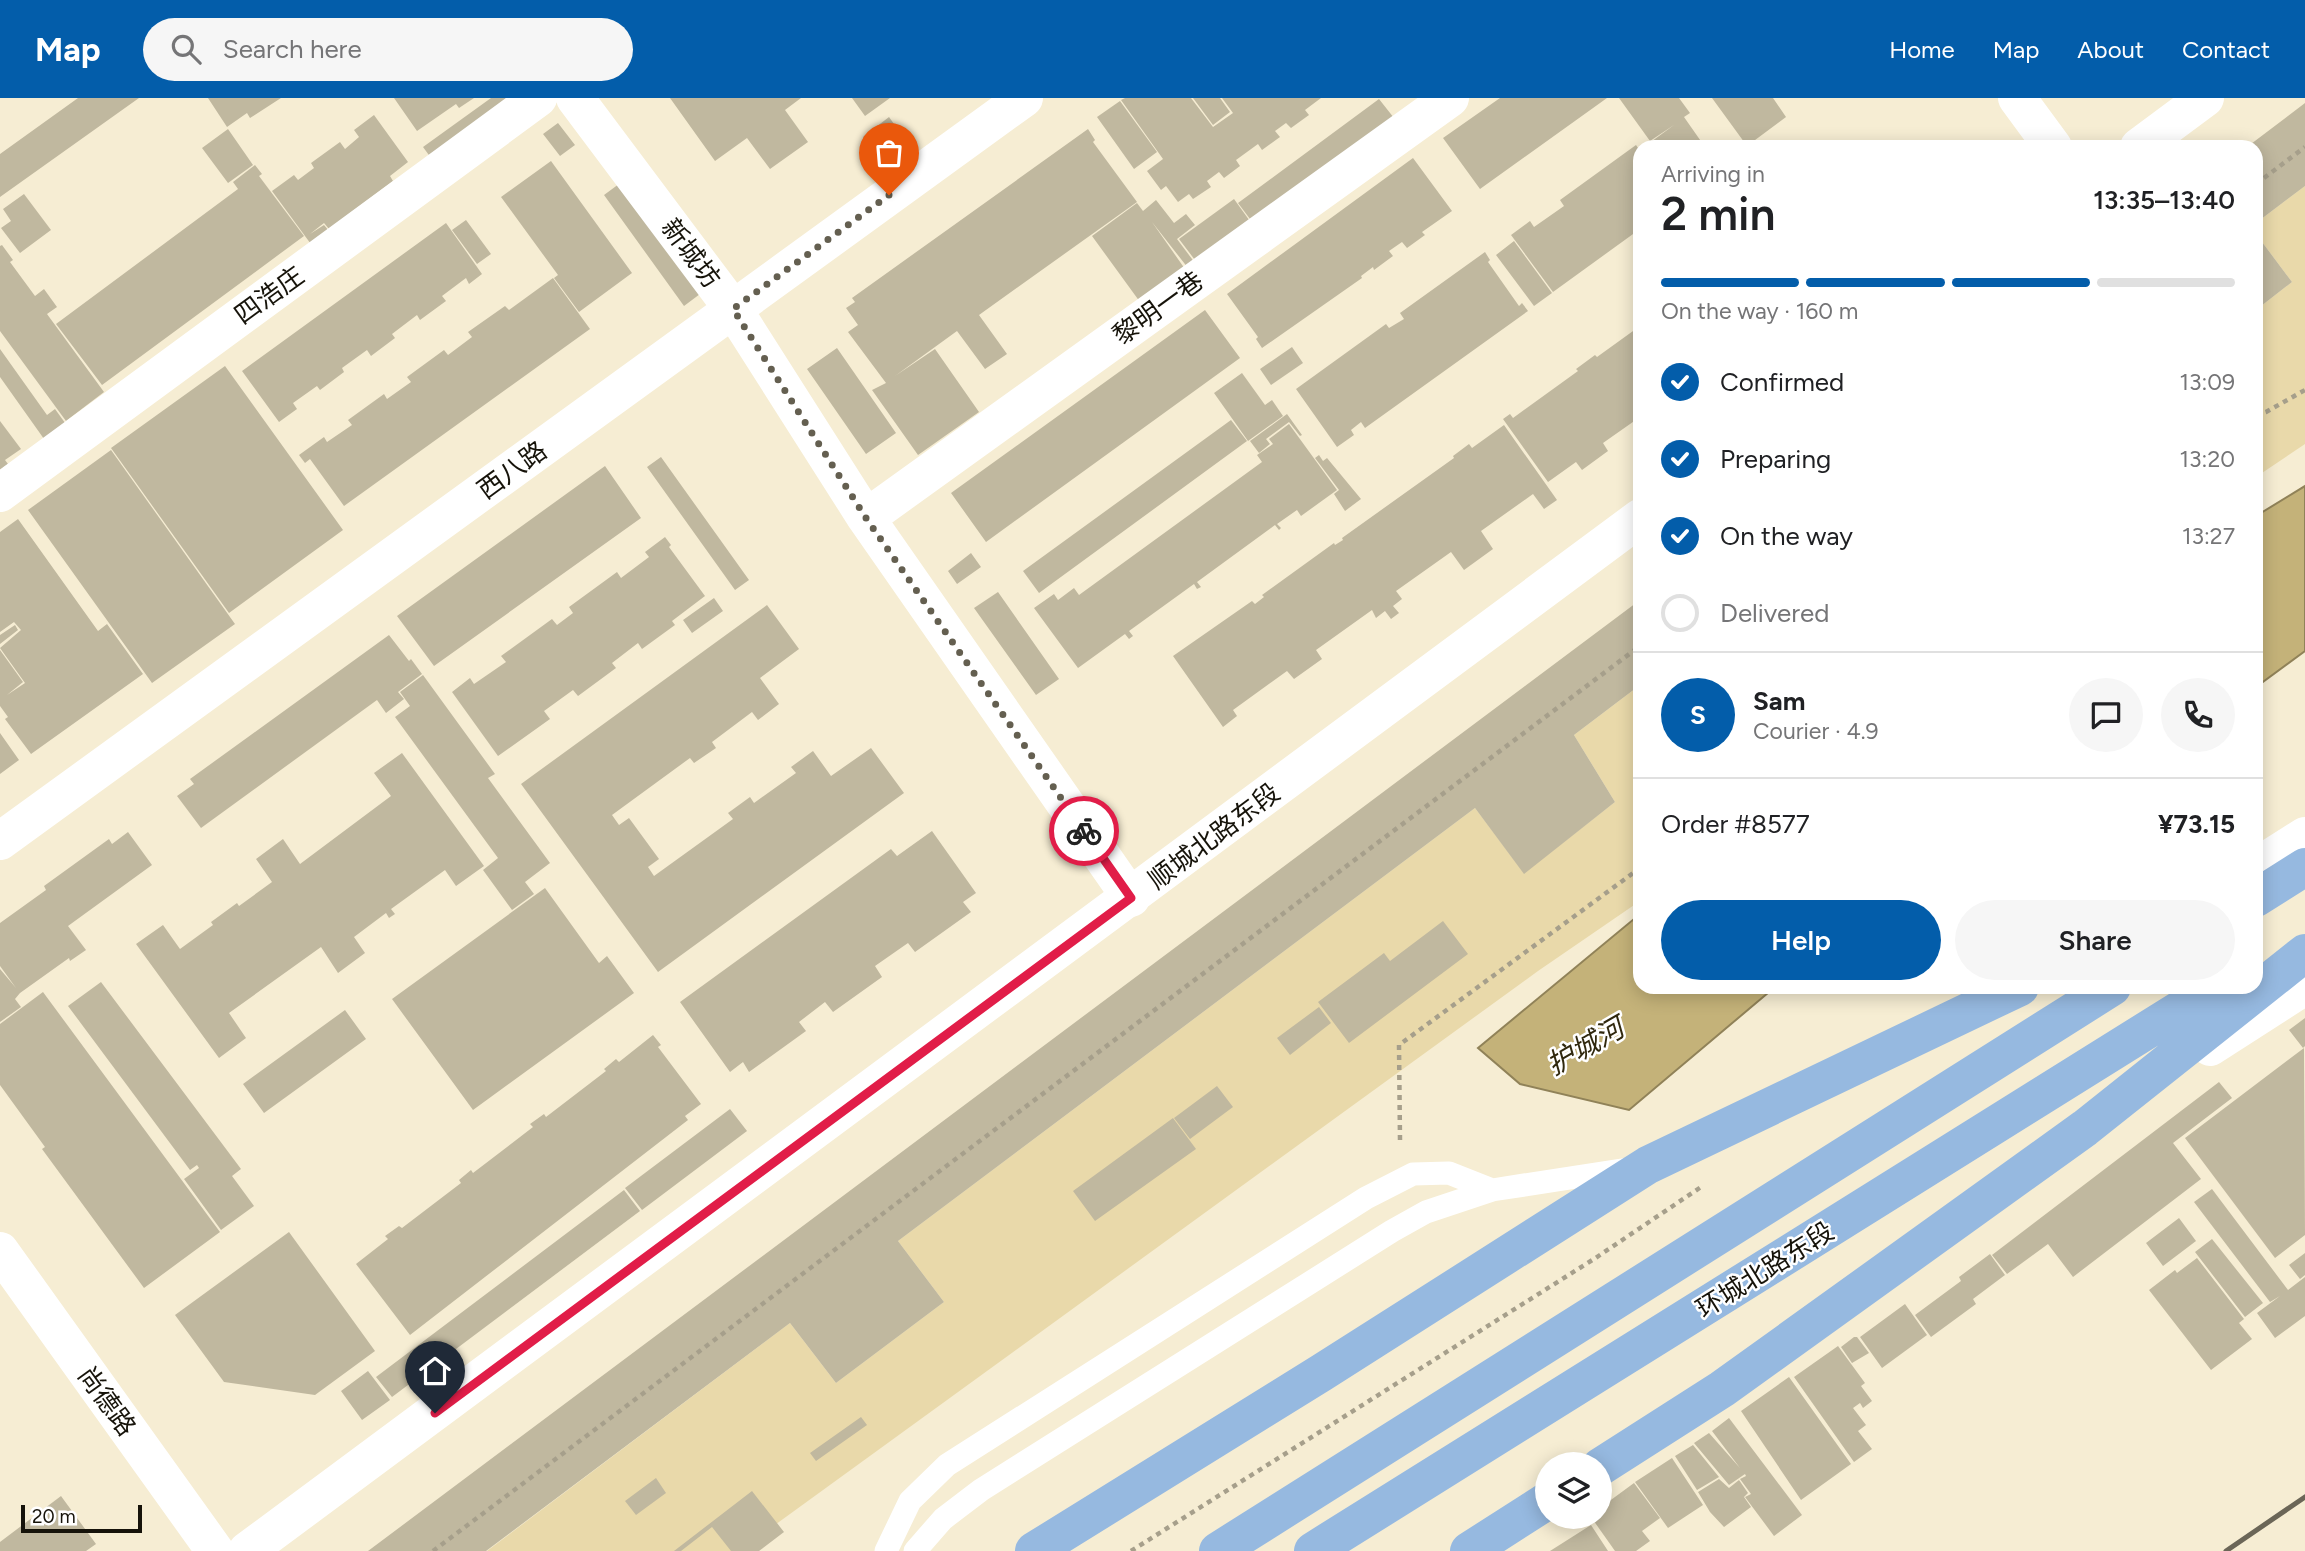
<!DOCTYPE html>
<meta charset="utf-8">
<style>
:root{--surface:#fff;--page:#f6f6f6;--text:#202124;--muted:#757577;--line:#e0e0e0;--accent:#035daa}
body{margin:0;font-family:Figtree,"Noto Sans SC",sans-serif;background:var(--page);color:var(--text);height:100vh;display:flex;flex-direction:column;font-size:26px;white-space:nowrap}
*{box-sizing:border-box;margin:0}
p{font-size:23px;color:var(--muted)}
.icon{flex:none;width:38px;height:38px;fill:none;stroke:currentColor;stroke-width:2;stroke-linecap:round;stroke-linejoin:round}
.map{position:relative;flex:1;overflow:hidden}
.panel{position:absolute;left:1633px;top:42px;width:630px;height:854px;display:flex;flex-direction:column;background:var(--surface);border-radius:21px;box-shadow:0 4px 18px #0003}
.panel>*{flex:none}
.tools{position:absolute;left:1535px;top:1354px;display:grid;gap:14px}
.tools a{display:grid;place-items:center;width:77px;height:77px;border-radius:50%;background:var(--surface);box-shadow:0 4px 18px #0003;font-size:35px}
.scale{position:absolute;left:21px;bottom:18px;width:121px;box-sizing:border-box;padding-left:7px;border:4px solid #16130a;border-top:0;font-size:19px;line-height:24px;white-space:nowrap;color:#16130a;-webkit-text-stroke:5px #fff;paint-order:stroke}
.pin{position:absolute;display:grid;place-items:center;width:60px;height:60px;color:#fff;margin:-72px -30px;border-radius:50% 50% 50% 0;rotate:-45deg;box-shadow:0 0 7px #0007}
.pin .icon{rotate:45deg}
.courier{position:absolute;display:grid;place-items:center;width:70px;height:70px;margin:-35px;border:5px solid #e11d48;border-radius:50%;background:#fff;color:#222;box-shadow:0 2px 9px #0007}
.summary em{font-style:normal;font-weight:600}
.summary div{display:flex;flex-direction:column-reverse}
.summary{display:flex;align-items:center;justify-content:space-between;height:119px;padding:0 28px}
h1{font-size:46px;font-weight:600;line-height:52px}
.bar{display:grid;grid-template-columns:repeat(4,1fr);gap:10px 7px;align-content:center;height:84px;padding:0 28px}
.bar i{height:9px;border-radius:5px;background:var(--line)}
.bar .selected{background:var(--accent)}
.bar p{grid-column:span 4}
.line{display:flex;align-items:center;gap:18px;padding:0 28px;border-top:2px solid var(--line)}
.line div{flex:1}
.round{display:grid;place-items:center;flex:none;width:74px;height:74px;border-radius:37px;background:var(--page)}
ol{padding:0 28px;list-style:none}
li{display:flex;align-items:center;gap:21px;height:77px}
li p{margin-inline-start:auto}
li .icon{padding:7px;border-radius:50%;background:var(--accent);color:#fff;stroke-width:4}
li:last-child{color:var(--muted)}
li i{width:38px;height:38px;border:4px solid var(--line);border-radius:50%}
.action{display:flex;gap:14px;margin-top:auto;padding:14px 28px}
.action a{flex:1;height:80px;border-radius:42px;background:var(--accent);color:#fff;font-size:28px;font-weight:600;line-height:80px;text-align:center}
.action a+a{background:var(--page);color:var(--text)}
header{display:flex;align-items:center;gap:42px;box-sizing:border-box;height:98px;padding:0 35px;background:var(--accent);color:#fff}
header strong{font-size:33px}
nav{display:flex;gap:38px;margin-inline-start:auto;font-size:24px}
.search{width:490px;height:63px;background:var(--page);display:flex;align-items:center;gap:18px;box-sizing:border-box;padding:0 24px;border-radius:38px;color:var(--muted);font-size:26px}
.map>svg:first-child{display:block}
</style>
<header>
<strong>Map</strong>
<div class="search"><svg class="icon" aria-label="search" viewBox="0 0 24 24"><circle cx="10" cy="10" r="6"/><path d="M15 15l6 6"/></svg>Search here</div>
<nav><a>Home</a><a>Map</a><a>About</a><a>Contact</a></nav>
</header>
<div class="map">
<svg width="2305" height="1453" viewBox="0 0 2305 1453">
<rect width="100%" height="100%" fill="#f6edd3"/>
<path fill="#e9d9aa" d="M 2305,88 L 2305,346 L 2256,379 L 2256,212 L 2292,184 L 2256,136 L 2256,125 Z
M 1640,587 L 1640,803 L 1538,873 L 739,1453 L 487,1453 L 790,1225 L 836,1285 L 944,1204 L 898,1143 L 1475,710 L 1524,775 L 1615,704 L 1574,637 Z"/>
<path fill="#c4b279" stroke="#908258" stroke-width="2" d="M 2305,388 L 2305,553 L 2256,589 L 2256,418 Z
M 1640,816 L 1640,889 L 1775,889 L 1629,1012 L 1520,986 L 1478,950 Z"/>
<path fill="#c0b89f" d="M 78,0 L 139,0 L 0,99 L 0,56 Z
M 208,0 L 281,0 L 250,20 L 247,15 L 227,29 Z
M 394,0 L 474,0 L 459,10 L 456,6 L 417,33 Z
M 491,0 L 522,0 L 434,64 L 423,49 Z
M 670,0 L 801,0 L 785,12 L 808,44 L 770,71 L 747,40 L 715,63 Z
M 852,0 L 890,0 L 865,18 Z
M 1125,0 L 1191,0 L 1213,29 L 1233,15 L 1222,0 L 1321,0 L 1305,12 L 1309,17 L 1291,30 L 1286,25 L 1275,33 L 1280,39 L 1262,52 L 1258,46 L 1236,62 L 1240,68 L 1224,80 L 1219,74 L 1207,83 L 1211,89 L 1193,101 L 1189,96 L 1178,104 L 1166,88 L 1161,92 L 1147,73 L 1163,61 L 1121,2 Z
M 1193,0 L 1220,0 L 1230,14 L 1213,27 Z
M 1500,0 L 1607,0 L 1480,91 L 1443,40 Z
M 1619,0 L 1679,0 L 1690,15 L 1684,19 L 1705,49 L 1644,49 L 1674,27 L 1650,43 Z
M 1712,0 L 1773,0 L 1786,19 L 1747,48 Z
M 1379,1 L 1394,20 L 1253,125 L 1238,105 Z
M 1120,3 L 1157,54 L 1134,71 L 1097,19 Z
M 2305,5 L 2305,88 L 2256,125 L 2256,49 L 2247,49 Z
M 374,17 L 408,64 L 390,78 L 393,83 L 329,131 L 324,125 L 310,136 L 324,127 L 329,133 L 316,153 L 272,93 L 294,77 L 298,82 L 314,70 L 311,65 L 340,44 L 345,51 L 359,39 L 354,32 Z
M 889,19 L 902,37 L 876,56 L 863,39 Z
M 558,25 L 575,47 L 560,58 L 543,36 Z
M 228,31 L 253,67 L 228,85 L 202,50 Z
M 1088,31 L 1095,42 L 1093,44 L 1137,104 L 979,217 L 1007,256 L 985,271 L 957,233 L 895,278 L 935,251 L 979,314 L 918,357 L 872,292 L 886,285 L 848,234 L 858,227 L 846,210 L 855,204 L 852,200 Z
M 1636,47 L 1640,53 L 1640,131 L 1553,194 L 1511,137 L 1530,123 L 1534,129 L 1564,108 L 1560,102 Z
M 1413,60 L 1452,113 L 1422,134 L 1425,137 L 1407,150 L 1402,144 L 1389,153 L 1393,158 L 1374,172 L 1373,169 L 1361,178 L 1362,180 L 1262,250 L 1256,241 L 1258,239 L 1227,196 Z
M 551,63 L 632,175 L 579,214 L 554,180 L 558,177 L 501,99 Z
M 255,67 L 262,76 L 259,78 L 304,138 L 102,287 L 56,226 L 238,91 L 233,84 Z
M 623,83 L 704,193 L 684,208 L 604,97 Z
M 24,96 L 51,132 L 20,155 L 1,130 L 11,123 L 3,111 Z
M 1234,101 L 1252,126 L 1198,166 L 1179,141 Z
M 1156,102 L 1174,125 L 1186,116 L 1195,127 L 1177,141 L 1195,165 L 1188,170 L 1152,124 L 1185,171 L 1140,204 L 1092,138 L 1137,105 L 1143,113 Z
M 466,122 L 491,156 L 477,166 L 452,132 Z
M 446,125 L 482,176 L 469,186 L 466,180 L 442,198 L 446,203 L 420,222 L 417,217 L 392,236 L 395,240 L 371,258 L 367,252 L 342,270 L 344,274 L 320,292 L 317,288 L 293,305 L 297,311 L 279,324 L 242,273 Z
M 2256,136 L 2292,184 L 2256,212 Z
M 1514,143 L 1552,195 L 1534,208 L 1496,157 Z
M 2,147 L 13,162 L 10,164 L 35,198 L 44,191 L 57,209 L 47,216 L 104,294 L 66,323 L 0,233 L 0,148 Z
M 1485,154 L 1490,162 L 1488,164 L 1519,208 L 1522,205 L 1528,213 L 1365,330 L 1361,324 L 1351,332 L 1354,337 L 1337,349 L 1296,291 L 1386,226 L 1389,230 L 1404,221 L 1400,215 Z
M 553,180 L 590,231 L 344,408 L 310,361 L 305,365 L 299,357 L 324,339 L 327,344 L 352,327 L 348,322 L 384,296 L 387,301 L 411,284 L 407,279 L 444,252 L 448,257 L 472,239 L 468,234 L 505,208 L 509,212 Z
M 1205,212 L 1240,260 L 986,444 L 951,395 Z
M 1640,228 L 1640,319 L 1603,345 L 1608,353 L 1582,372 L 1576,364 L 1548,384 L 1503,321 L 1510,316 L 1513,320 L 1578,273 L 1576,271 L 1595,257 L 1597,259 Z
M 1292,249 L 1303,265 L 1271,287 L 1260,271 Z
M 837,250 L 896,335 L 866,356 L 807,271 Z
M 0,251 L 47,317 L 55,311 L 68,329 L 49,348 L 0,279 Z
M 225,268 L 343,432 L 229,515 L 111,350 Z
M 1242,275 L 1265,307 L 1272,302 L 1283,318 L 1248,343 L 1214,295 Z
M 1287,316 L 1302,337 L 1300,338 L 1289,324 L 1266,341 L 1270,346 L 1259,355 L 1250,343 Z
M 1231,322 L 1247,343 L 1039,495 L 1023,473 Z
M 0,323 L 21,351 L 5,362 L 8,366 L 0,372 Z
M 1289,326 L 1337,392 L 1301,418 L 1297,412 L 1277,426 L 1281,430 L 1279,432 L 1275,427 L 1197,484 L 1201,489 L 1197,491 L 1194,486 L 1129,533 L 1133,538 L 1129,541 L 1125,536 L 1078,570 L 1034,510 L 1054,496 L 1058,502 L 1074,490 L 1079,497 L 1262,364 L 1257,357 L 1273,346 L 1269,341 Z
M 1504,327 L 1557,402 L 1544,411 L 1533,396 L 1481,433 L 1493,451 L 1464,472 L 1451,454 L 1396,493 L 1402,501 L 1393,508 L 1399,515 L 1391,521 L 1385,513 L 1376,520 L 1372,512 L 1316,552 L 1322,561 L 1294,581 L 1287,573 L 1233,612 L 1237,618 L 1223,629 L 1173,558 L 1252,503 L 1255,506 L 1264,499 L 1262,497 L 1334,445 L 1335,447 L 1343,442 L 1342,440 L 1454,360 L 1453,358 L 1469,346 L 1472,350 Z
M 111,352 L 235,526 L 152,585 L 28,412 Z
M 1319,357 L 1323,363 L 1327,360 L 1361,401 L 1345,413 L 1334,396 L 1339,392 L 1315,360 Z
M 661,359 L 749,482 L 735,492 L 647,369 Z
M 605,368 L 641,420 L 434,568 L 397,518 Z
M 18,421 L 98,533 L 107,526 L 143,576 L 31,656 L 5,621 L 8,619 L 0,608 L 0,552 L 23,584 L 7,597 L 25,585 L 0,550 L 21,532 L 14,524 L 0,534 L 0,434 Z
M 665,439 L 671,447 L 669,449 L 705,498 L 672,523 L 675,527 L 642,551 L 638,545 L 612,565 L 616,570 L 578,598 L 573,592 L 544,613 L 550,621 L 498,658 L 452,594 L 470,580 L 474,586 L 506,564 L 501,558 L 552,521 L 557,527 L 573,515 L 569,509 L 617,474 L 621,480 L 649,459 L 645,454 Z
M 971,455 L 981,469 L 957,486 L 948,473 Z
M 998,494 L 1059,581 L 1036,597 L 974,510 Z
M 714,500 L 723,513 L 692,535 L 683,522 Z
M 1640,502 L 1640,587 L 1574,637 L 1615,704 L 1524,776 L 1475,710 L 898,1143 L 944,1204 L 836,1285 L 790,1225 L 486,1453 L 368,1453 Z
M 767,507 L 799,551 L 760,580 L 779,606 L 758,622 L 752,614 L 712,644 L 716,650 L 694,665 L 690,660 L 612,717 L 619,727 L 629,720 L 659,761 L 648,769 L 654,778 L 733,721 L 728,715 L 750,699 L 754,705 L 796,675 L 791,669 L 813,653 L 831,678 L 871,650 L 904,695 L 658,874 L 521,686 Z
M 15,527 L 18,532 L 0,546 L 0,537 Z
M 389,537 L 409,563 L 411,561 L 422,576 L 398,594 L 404,601 L 386,615 L 377,602 L 201,730 L 177,698 L 194,686 L 190,681 Z
M 423,577 L 495,676 L 488,680 L 550,765 L 525,784 L 534,796 L 512,812 L 483,772 L 498,760 L 395,619 L 410,608 L 400,594 Z
M 0,635 L 19,662 L 0,676 Z
M 402,655 L 484,768 L 456,788 L 445,772 L 391,811 L 395,816 L 389,820 L 386,815 L 354,839 L 365,855 L 338,875 L 321,849 L 229,915 L 246,940 L 219,960 L 136,846 L 163,827 L 180,851 L 213,827 L 211,824 L 237,805 L 239,808 L 272,784 L 256,761 L 283,741 L 300,766 L 391,698 L 374,675 Z
M 932,733 L 976,795 L 963,804 L 971,814 L 915,854 L 908,845 L 875,868 L 882,879 L 833,914 L 825,904 L 799,924 L 806,933 L 749,974 L 743,964 L 730,974 L 680,904 L 891,751 L 897,758 Z
M 128,734 L 152,767 L 68,828 L 86,852 L 70,863 L 69,860 L 20,895 L 15,901 L 21,909 L 0,924 L 0,871 L 16,890 L 0,868 L 0,825 L 46,792 L 44,788 L 109,741 L 112,746 Z
M 545,790 L 599,865 L 607,858 L 634,895 L 473,1012 L 392,901 Z
M 1443,823 L 1468,856 L 1349,945 L 1318,904 L 1384,855 L 1390,863 Z
M 101,884 L 241,1071 L 232,1078 L 254,1108 L 221,1132 L 184,1081 L 199,1070 L 197,1067 L 190,1072 L 68,908 Z
M 43,894 L 220,1134 L 144,1190 L 42,1051 L 45,1049 L 0,987 L 0,926 Z
M 1319,909 L 1331,925 L 1290,957 L 1277,940 Z
M 345,912 L 366,941 L 264,1015 L 243,986 Z
M 2305,920 L 2305,948 L 2303,950 L 2289,932 Z
M 653,937 L 661,947 L 658,949 L 701,1006 L 685,1018 L 688,1022 L 410,1237 L 356,1166 L 388,1141 L 385,1138 L 399,1128 L 402,1130 L 461,1085 L 459,1082 L 471,1072 L 473,1075 L 533,1029 L 530,1026 L 544,1016 L 546,1019 L 606,973 L 604,971 L 616,961 L 619,964 Z
M 2304,950 L 2305,1137 L 2275,1160 L 2185,1040 Z
M 2219,984 L 2232,1000 L 2173,1045 L 2201,1081 L 2073,1179 L 2048,1146 L 2007,1176 L 1992,1157 Z
M 1217,988 L 1233,1009 L 1190,1041 L 1174,1020 Z
M 730,1011 L 747,1033 L 642,1112 L 625,1090 Z
M 1173,1020 L 1196,1051 L 1095,1123 L 1073,1093 Z
M 2212,1091 L 2288,1192 L 2305,1179 L 2305,1218 L 2275,1240 L 2257,1215 L 2280,1198 L 2270,1204 L 2194,1104 Z
M 624,1092 L 640,1113 L 392,1299 L 376,1279 Z
M 2179,1120 L 2196,1143 L 2163,1168 L 2146,1145 Z
M 289,1134 L 375,1253 L 315,1297 L 224,1284 L 175,1217 Z
M 2212,1141 L 2263,1205 L 2245,1219 L 2195,1154 Z
M 2305,1155 L 2305,1177 L 2300,1181 L 2289,1167 Z
M 1990,1156 L 2005,1177 L 1973,1201 L 1976,1206 L 1931,1239 L 1915,1217 L 1961,1183 L 1959,1179 Z
M 2197,1160 L 2244,1221 L 2239,1225 L 2252,1241 L 2211,1272 L 2149,1192 L 2175,1172 L 2177,1175 Z
M 1905,1206 L 1927,1237 L 1882,1270 L 1860,1239 Z
M 1854,1239 L 1857,1239 L 1869,1255 L 1852,1265 L 1841,1249 Z
M 1838,1248 L 1865,1285 L 1861,1288 L 1872,1303 L 1863,1310 L 1860,1305 L 1853,1310 L 1866,1327 L 1858,1333 L 1872,1351 L 1854,1364 L 1794,1279 Z
M 368,1273 L 390,1302 L 362,1322 L 341,1293 Z
M 1789,1279 L 1851,1366 L 1801,1402 L 1741,1313 Z
M 861,1319 L 867,1327 L 816,1363 L 810,1355 Z
M 1729,1320 L 1802,1417 L 1774,1438 L 1745,1399 L 1751,1396 L 1740,1381 L 1746,1378 L 1745,1376 L 1729,1387 L 1694,1345 L 1709,1335 L 1740,1370 L 1712,1333 Z
M 1693,1347 L 1719,1379 L 1697,1392 L 1675,1358 Z
M 1672,1360 L 1703,1407 L 1668,1430 L 1635,1384 Z
M 656,1380 L 666,1395 L 636,1417 L 625,1403 Z
M 1719,1381 L 1729,1390 L 1739,1382 L 1748,1395 L 1744,1399 L 1751,1409 L 1724,1429 L 1710,1414 L 1698,1394 Z
M 1634,1385 L 1660,1420 L 1642,1433 L 1650,1443 L 1636,1453 L 1615,1453 L 1591,1419 L 1600,1419 L 1600,1410 Z
M 752,1393 L 784,1434 L 759,1453 L 731,1453 L 712,1429 L 681,1453 L 674,1453 Z
M 61,1398 L 96,1446 L 86,1453 L 0,1453 L 0,1444 Z
M 1591,1427 L 1608,1453 L 1550,1453 Z"/>
<g fill="none" stroke-linecap="round" stroke-linejoin="round">
<path stroke="#a69f8b" stroke-width="4.5" stroke-dasharray="5 5" stroke-linecap="butt" d="M 2256,86 L 2305,49
M 2256,317 L 2266,314 L 2305,292
M 1400,1042 L 1399,947 L 1640,770
M 433,1453 L 1640,548
M 1131,1453 L 1594,1161 L 1701,1089"/>
<path stroke="#fff" stroke-width="23" d="M 886,1453 L 910,1403 L 947,1367 L 1366,1100 L 1413,1076 L 1449,1075 L 1492,1092
M 915,1453 L 943,1421 L 981,1392 L 1392,1133 L 1426,1114 L 1492,1092 L 1628,1071"/>
<path stroke="#fff" stroke-width="38" d="M 575,0 L 733,211 L 866,420 L 1131,800
M 2017,0 L 2053,49
M 0,395 L 538,0
M 866,420 L 1450,0
M 0,743 L 1024,0
M 2256,769 L 2305,738
M 2210,949 L 2305,888"/>
<path stroke="#fff" stroke-width="38" d="M 2139,49 L 2205,0
M 0,1153 L 215,1453
M 247,1453 L 1640,420"/>
<path stroke="#96b9e0" stroke-width="38" d="M 2256,800 L 2305,769
M 1600,1369 L 1722,1291 L 2085,1030 L 2305,855
M 1034,1453 L 1321,1275 L 1648,1067 L 2020,889
M 1218,1453 L 2112,889
M 1313,1453 L 2216,889
M 1469,1453 L 1547,1403"/>
<path stroke="#6b6657" stroke-width="5" d="M 2226,1453 L 2305,1399"/>
</g>
<g fill="none" stroke-linecap="round" stroke-linejoin="round">
<path stroke="#645f50" stroke-width="7" stroke-dasharray="0 12.6" d="M 889,97 L 733,211 L 866,420 L 1084,733"/>
<path stroke="#e11d48" stroke-width="9" d="M 435,1315 L 1131,800 L 1084,733"/>
</g>
<g text-anchor="middle" stroke-width="5" stroke-linejoin="round" paint-order="stroke">
<g font-size="26" fill="#16130a" stroke="#fff">
<text transform="translate(691 155) rotate(53)" y="9">新城坊</text>
<text transform="translate(269 197) rotate(-36)" y="9">四浩庄</text>
<text transform="translate(1158 210) rotate(-36)" y="9">黎明一巷</text>
<text transform="translate(512 372) rotate(-36)" y="9">西八路</text>
<text transform="translate(1214 738) rotate(-37)" y="9">顺城北路东段</text>
<text transform="translate(1765 1172) rotate(-32)" y="9">环城北路东段</text>
<text transform="translate(107 1303) rotate(54)" y="9">尚德路</text>
</g>
<g font-size="28" font-style="italic" fill="#30280e" stroke="#fff">
<text transform="translate(1585 948) rotate(-30)" y="10">护城河</text>
</g>
</g>
</svg>
<div class="tools">
<a><svg class="icon" aria-label="layers" viewBox="0 0 24 24"><path d="M12 4l9 5-9 5-9-5zM3 14l9 5 9-5"/></svg></a>
</div>
<div class="scale">20 m</div>
<div class="pin" style="left:889px;top:97px;background:#ea580c"><svg class="icon" aria-label="bag" viewBox="0 0 24 24"><path d="M5 8h14l-1 12H6zM9 8a3 3 0 0 1 6 0"/></svg></div>
<div class="pin" style="left:435px;top:1315px;background:#1f2937"><svg class="icon" aria-label="home" viewBox="0 0 24 24"><path d="M3 11l9-7 9 7M6 9v11h12V9"/></svg></div>
<div class="courier" style="left:1084px;top:733px"><svg class="icon" aria-label="bike" viewBox="0 0 24 24"><circle cx="6" cy="16" r="4"/><circle cx="18" cy="16" r="4"/><path d="M6 16l4-8h5l3 8M10 8l3 8H6M13 5h3"/></svg></div>
<section class="panel">
<div class="summary"><div><h1>2 min</h1><p>Arriving in</p></div><em>13:35–13:40</em></div>
<div class="bar"><i class="selected"></i><i class="selected"></i><i class="selected"></i><i></i><p>On the way · 160 m</p></div>
<ol>
<li><svg class="icon" aria-label="check" viewBox="0 0 24 24"><path d="M5 12l5 5 9-10"/></svg>Confirmed<p>13:09</p></li>
<li><svg class="icon" aria-label="check" viewBox="0 0 24 24"><path d="M5 12l5 5 9-10"/></svg>Preparing<p>13:20</p></li>
<li><svg class="icon" aria-label="check" viewBox="0 0 24 24"><path d="M5 12l5 5 9-10"/></svg>On the way<p>13:27</p></li>
<li><i></i>Delivered</li>
</ol>
<div class="line" style="height:126px"><b class="round" style="background:var(--accent);color:#fff">S</b><div><b>Sam</b><p>Courier · 4.9</p></div><a class="round"><svg class="icon" aria-label="chat" viewBox="0 0 24 24"><path d="M4 5h16v11H9l-5 4z"/></svg></a><a class="round"><svg class="icon" aria-label="phone" viewBox="0 0 24 24"><path d="M5 4h4l2 5-3 2q2 4 5 5l2-3 5 2v4C11 20 4 13 5 4z"/></svg></a></div>
<div class="line" style="height:91px"><div>Order #8577</div><b>¥73.15</b></div>
<div class="action"><a>Help</a><a>Share</a></div>
</section>
</div>
